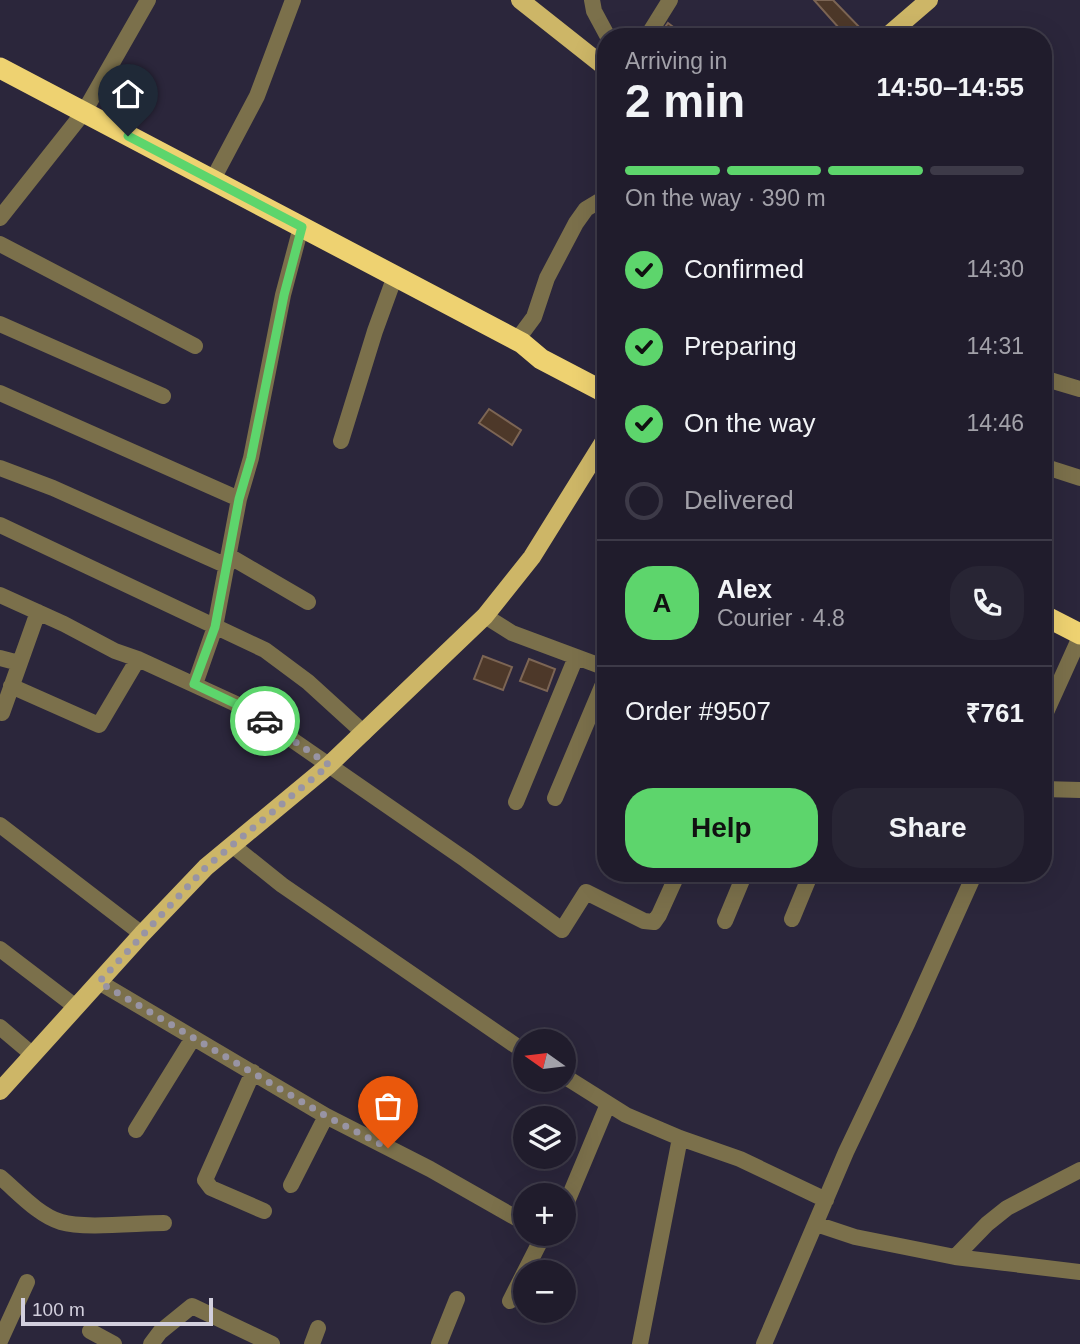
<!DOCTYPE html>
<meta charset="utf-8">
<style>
:root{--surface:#201c2c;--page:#282534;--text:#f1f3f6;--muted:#a2a1a9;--line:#3d3a48;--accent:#5dd56c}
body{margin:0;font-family:Arial,sans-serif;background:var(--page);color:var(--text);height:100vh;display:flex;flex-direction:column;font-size:26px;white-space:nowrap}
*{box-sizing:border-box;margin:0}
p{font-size:23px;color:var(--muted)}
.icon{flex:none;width:38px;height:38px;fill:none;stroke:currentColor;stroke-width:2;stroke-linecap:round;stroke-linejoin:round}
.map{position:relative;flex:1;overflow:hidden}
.panel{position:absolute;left:597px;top:28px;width:455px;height:854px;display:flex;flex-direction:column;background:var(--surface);border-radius:28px;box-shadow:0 7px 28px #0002,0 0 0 2px var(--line)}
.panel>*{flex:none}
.needle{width:46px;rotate:284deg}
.tools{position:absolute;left:513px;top:1029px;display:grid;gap:14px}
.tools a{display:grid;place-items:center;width:63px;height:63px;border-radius:50%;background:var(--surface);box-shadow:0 7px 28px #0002,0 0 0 2px var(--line);font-size:35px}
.scale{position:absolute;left:21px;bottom:18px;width:192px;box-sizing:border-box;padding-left:7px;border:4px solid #d2cfdd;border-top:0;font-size:19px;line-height:24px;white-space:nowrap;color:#d2cfdd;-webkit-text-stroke:5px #2b263b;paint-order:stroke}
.pin{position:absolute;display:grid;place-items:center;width:60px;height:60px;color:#fff;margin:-72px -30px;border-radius:50% 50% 50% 0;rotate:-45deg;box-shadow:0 0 7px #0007}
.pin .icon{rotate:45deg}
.courier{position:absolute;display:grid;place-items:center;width:70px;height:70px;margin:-35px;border:5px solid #5dd56c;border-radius:50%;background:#fff;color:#222;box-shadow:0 2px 9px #0007}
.overview em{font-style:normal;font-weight:800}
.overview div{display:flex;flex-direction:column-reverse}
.overview{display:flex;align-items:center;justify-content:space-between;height:119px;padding:0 28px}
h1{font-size:46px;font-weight:800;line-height:52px}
.bar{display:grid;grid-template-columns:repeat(4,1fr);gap:10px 7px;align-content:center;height:84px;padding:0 28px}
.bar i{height:9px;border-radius:5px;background:var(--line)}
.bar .active{background:var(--accent)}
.bar p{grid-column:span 4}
.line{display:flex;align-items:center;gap:18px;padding:0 28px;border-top:2px solid var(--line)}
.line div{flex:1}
.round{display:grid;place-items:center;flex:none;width:74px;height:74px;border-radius:28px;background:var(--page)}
ol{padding:0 28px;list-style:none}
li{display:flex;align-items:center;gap:21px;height:77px}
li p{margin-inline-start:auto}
li .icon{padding:7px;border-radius:50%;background:var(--accent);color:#111;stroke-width:4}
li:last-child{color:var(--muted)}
li i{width:38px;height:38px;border:4px solid var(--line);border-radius:50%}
.primary-button{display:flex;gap:14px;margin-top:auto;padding:14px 28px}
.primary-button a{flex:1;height:80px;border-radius:28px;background:var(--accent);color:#111;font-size:28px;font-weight:800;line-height:80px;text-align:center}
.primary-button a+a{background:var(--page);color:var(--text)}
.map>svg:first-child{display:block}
</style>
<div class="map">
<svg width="1080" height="1344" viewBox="0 0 1080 1344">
<rect width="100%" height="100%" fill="#2b263b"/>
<path fill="#4d3829" stroke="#7c6554" stroke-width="2" d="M 814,0 L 833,0 L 868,36 L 847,37 Z
M 668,23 L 685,36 L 685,37 L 658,37 Z
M 489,409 L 521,430 L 512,445 L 479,423 Z
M 483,656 L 512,667 L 503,690 L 474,679 Z
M 529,659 L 555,669 L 547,691 L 520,681 Z"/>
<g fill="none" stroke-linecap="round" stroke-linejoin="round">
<path stroke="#7b704b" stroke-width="16" d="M 592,0 L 594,11 L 608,37
M 647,37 L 670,0
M 212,181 L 257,96 L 293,0
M 0,218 L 84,112 L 148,0
M 0,244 L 195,346
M 0,324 L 163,396
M 517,340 L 534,317 L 547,278 L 576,223 L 586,209 L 606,197
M 1043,378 L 1080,389
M 0,393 L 239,499
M 341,441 L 375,331 L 395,276
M 1043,466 L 1080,478
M 0,468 L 53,488 L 227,566
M 0,525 L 265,650 L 308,682 L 364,733
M 229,556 L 308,602
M 0,595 L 64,624 L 115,651 L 138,659 L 234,703 L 265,721 L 466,860 L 562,930 L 586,892 L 644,921 L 654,922 L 659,915 L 678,873
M 485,616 L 512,633 L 606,668
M 0,658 L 19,663
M 195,684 L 215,627 L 239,499 L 251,458 L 283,295 L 301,227
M 11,686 L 99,725 L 138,659
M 2,713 L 38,612
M 1043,719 L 1080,637
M 1043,789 L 1080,790
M 555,798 L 606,677
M 516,802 L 576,657
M 0,825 L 142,934
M 232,845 L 282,885 L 525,1052
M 792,919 L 811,873
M 725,921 L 745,873
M 0,949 L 76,1007
M 99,982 L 326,1116 L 430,1169 L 525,1223
M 0,1027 L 33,1055
M 253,1072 L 205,1180 L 211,1188 L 264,1211
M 564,1076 L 626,1115 L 680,1138 L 740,1159 L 826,1200
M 136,1130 L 193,1038
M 0,1177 C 18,1192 38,1215 61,1222 C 83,1229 138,1223 164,1223
M 291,1185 L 326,1116
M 564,1209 L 608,1104
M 816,1224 L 855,1237 L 955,1257 L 1080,1272
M 955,1257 L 987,1224 L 1007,1208 L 1080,1170
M 510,1301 L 544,1234
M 90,1331 L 114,1344
M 0,1341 L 27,1282
M 151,1344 L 160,1332 L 192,1306 L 272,1344
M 312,1344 L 318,1328
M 439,1344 L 457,1299
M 640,1344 L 680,1138
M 764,1344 L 846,1152 L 908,1022 L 975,873"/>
<path stroke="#cdb667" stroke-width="18" d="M 520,0 L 606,68
M 886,37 L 929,0
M 0,1091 L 142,934 L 206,867 L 329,765 L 485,616 L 532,557 L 606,438"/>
<path stroke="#eed271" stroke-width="21" d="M 0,68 L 522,343 L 541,359 L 606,393
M 1043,615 L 1080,634"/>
</g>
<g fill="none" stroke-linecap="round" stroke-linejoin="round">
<path stroke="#9894a4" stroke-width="7" stroke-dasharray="0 12.6" d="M 265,721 L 329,765 L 206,867 L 99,982 L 326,1116 L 388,1148"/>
<path stroke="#5dd56c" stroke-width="9" d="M 128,136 L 302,227 L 284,295 L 251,458 L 239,499 L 215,627 L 194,684 L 234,703 L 265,721"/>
</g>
</svg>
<div class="tools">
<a><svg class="needle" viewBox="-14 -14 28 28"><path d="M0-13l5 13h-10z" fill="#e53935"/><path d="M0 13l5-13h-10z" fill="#a2a1a9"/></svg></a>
<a><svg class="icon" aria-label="layers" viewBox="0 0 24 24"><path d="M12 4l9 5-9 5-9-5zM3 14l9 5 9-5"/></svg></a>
<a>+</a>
<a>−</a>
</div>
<div class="scale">100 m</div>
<div class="pin" style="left:388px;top:1148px;background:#ea580c"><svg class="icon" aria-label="bag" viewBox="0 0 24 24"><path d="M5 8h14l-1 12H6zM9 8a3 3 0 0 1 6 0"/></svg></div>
<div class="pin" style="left:128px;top:136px;background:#1f2937"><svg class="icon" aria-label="home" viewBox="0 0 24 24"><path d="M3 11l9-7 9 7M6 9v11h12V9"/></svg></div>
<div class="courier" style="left:265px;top:721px"><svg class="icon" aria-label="car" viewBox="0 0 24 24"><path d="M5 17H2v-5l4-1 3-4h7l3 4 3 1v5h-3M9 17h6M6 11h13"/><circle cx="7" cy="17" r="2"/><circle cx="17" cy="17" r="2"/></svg></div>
<section class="panel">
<div class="overview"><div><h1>2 min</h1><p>Arriving in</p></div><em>14:50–14:55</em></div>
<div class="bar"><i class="active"></i><i class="active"></i><i class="active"></i><i></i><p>On the way · 390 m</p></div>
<ol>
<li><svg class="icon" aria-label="check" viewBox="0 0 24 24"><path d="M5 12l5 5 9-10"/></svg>Confirmed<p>14:30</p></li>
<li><svg class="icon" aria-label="check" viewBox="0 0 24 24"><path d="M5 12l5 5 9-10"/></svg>Preparing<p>14:31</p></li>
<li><svg class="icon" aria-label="check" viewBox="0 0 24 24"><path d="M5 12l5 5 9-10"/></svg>On the way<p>14:46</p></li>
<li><i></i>Delivered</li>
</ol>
<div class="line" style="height:126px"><b class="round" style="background:var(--accent);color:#111">A</b><div><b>Alex</b><p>Courier · 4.8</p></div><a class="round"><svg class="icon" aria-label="phone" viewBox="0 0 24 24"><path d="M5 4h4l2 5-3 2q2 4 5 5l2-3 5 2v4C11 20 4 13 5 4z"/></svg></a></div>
<div class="line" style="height:91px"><div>Order #9507</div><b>₹761</b></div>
<div class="primary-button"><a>Help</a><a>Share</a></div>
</section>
</div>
